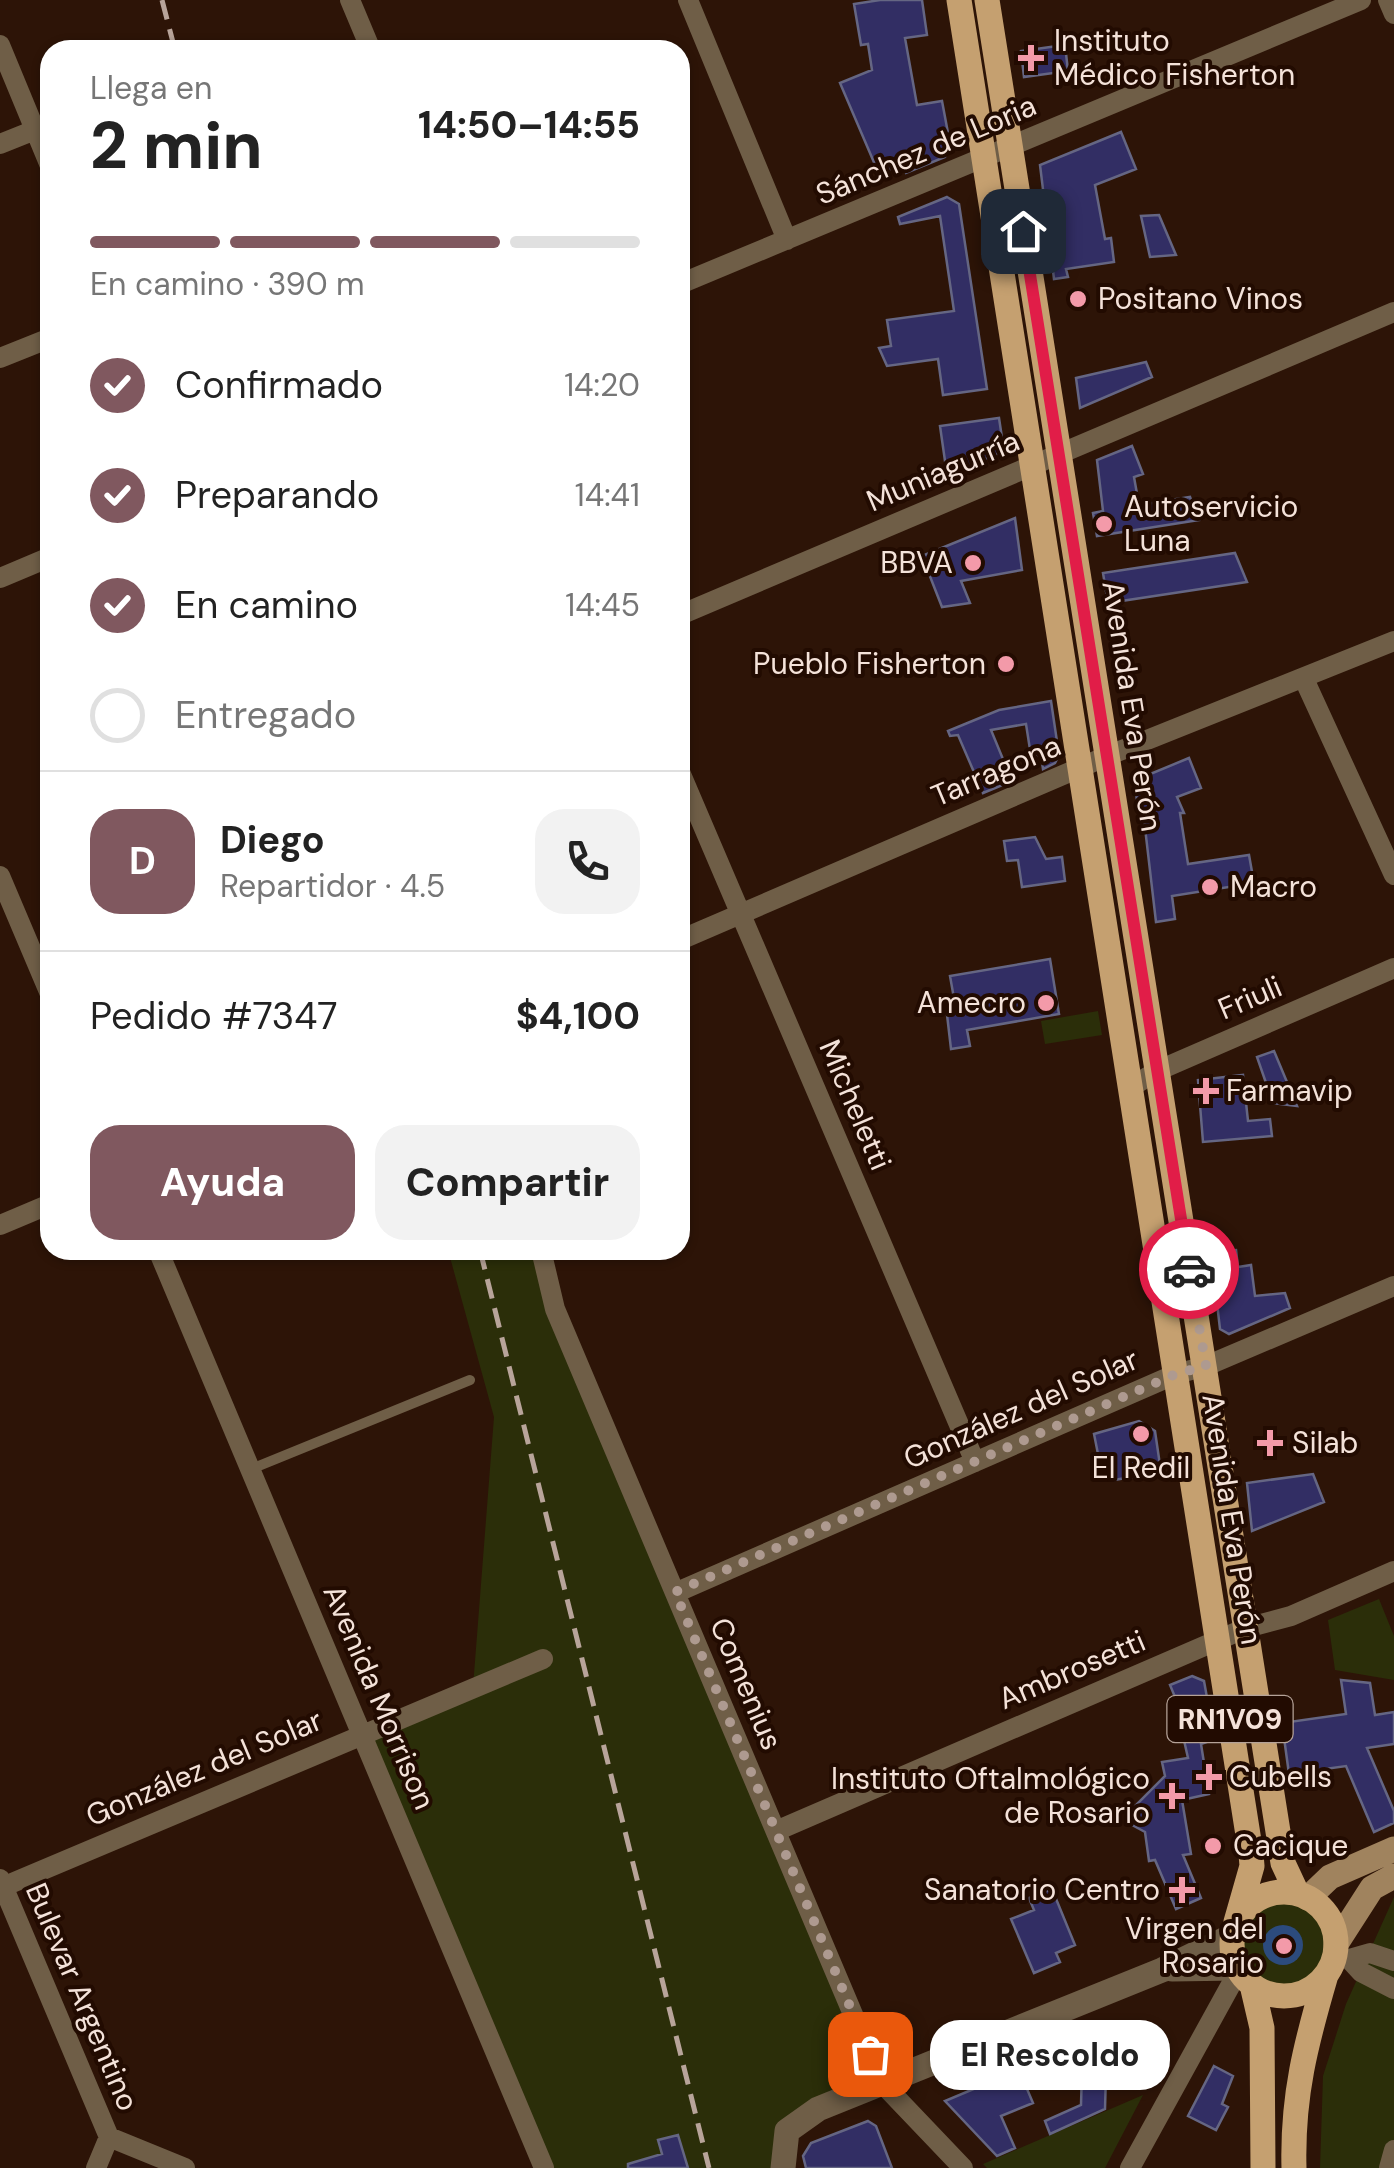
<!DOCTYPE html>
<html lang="es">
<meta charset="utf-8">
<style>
:root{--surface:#fff;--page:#f2f2f2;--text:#222;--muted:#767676;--line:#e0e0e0;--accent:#80585f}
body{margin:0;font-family:"DM Sans",sans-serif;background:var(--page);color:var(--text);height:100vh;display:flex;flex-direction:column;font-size:38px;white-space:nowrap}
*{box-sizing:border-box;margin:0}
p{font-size:32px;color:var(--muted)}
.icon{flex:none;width:55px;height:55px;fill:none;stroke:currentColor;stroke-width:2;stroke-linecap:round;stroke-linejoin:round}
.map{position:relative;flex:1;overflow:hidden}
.panel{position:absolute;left:40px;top:40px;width:650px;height:1220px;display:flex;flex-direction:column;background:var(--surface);border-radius:30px;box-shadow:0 2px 8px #0004}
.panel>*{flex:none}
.pin{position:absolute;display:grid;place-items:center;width:85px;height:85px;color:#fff;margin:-42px;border-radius:20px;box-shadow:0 5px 15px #0006}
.courier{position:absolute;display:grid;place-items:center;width:100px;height:100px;margin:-50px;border:8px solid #e11d48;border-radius:50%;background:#fff;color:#222;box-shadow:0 2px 12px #0007}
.bubble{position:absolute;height:70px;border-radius:30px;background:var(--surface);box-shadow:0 2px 8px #0004;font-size:32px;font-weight:800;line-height:70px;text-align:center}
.head em{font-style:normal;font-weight:800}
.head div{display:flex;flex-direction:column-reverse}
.head{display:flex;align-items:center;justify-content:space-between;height:170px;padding:0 50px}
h1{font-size:65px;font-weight:800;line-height:75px}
.bar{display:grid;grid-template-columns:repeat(4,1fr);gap:15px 10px;align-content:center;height:120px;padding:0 50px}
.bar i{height:12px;border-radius:8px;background:var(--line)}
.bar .selected{background:var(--accent)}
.bar p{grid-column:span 4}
.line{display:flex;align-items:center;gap:25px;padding:0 50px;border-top:2px solid var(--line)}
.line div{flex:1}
.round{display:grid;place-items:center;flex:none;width:105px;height:105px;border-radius:30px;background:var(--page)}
ol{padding:0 50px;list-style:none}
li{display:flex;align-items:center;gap:30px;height:110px}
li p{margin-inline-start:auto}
li .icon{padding:10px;border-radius:50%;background:var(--accent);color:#fff;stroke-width:4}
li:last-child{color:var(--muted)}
li i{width:55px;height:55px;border:5px solid var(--line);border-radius:50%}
.cta{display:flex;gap:20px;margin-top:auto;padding:20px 50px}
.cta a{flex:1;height:115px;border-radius:30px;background:var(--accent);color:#fff;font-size:40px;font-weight:800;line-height:115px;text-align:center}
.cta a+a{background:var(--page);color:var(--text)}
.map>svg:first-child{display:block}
</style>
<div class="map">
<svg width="1394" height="2168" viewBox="0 0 1394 2168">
<rect width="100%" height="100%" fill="#2d1407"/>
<path fill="#2b2e09" d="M 1098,1011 L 1102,1035 L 1045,1044 L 1041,1021 Z
M 448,1250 L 541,1250 L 882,2083 L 802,2118 L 783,2168 L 544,2168 L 361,1733 L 473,1687 L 494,1417 Z
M 1379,1599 L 1394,1636 L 1394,1680 L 1335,1670 L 1328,1620 Z
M1233 1944a51 51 0 1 1 102 0a51 51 0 1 1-102 0Z
M 1394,1897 L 1394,2168 L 1320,2168 L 1323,2076 L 1346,2004 Z
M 1143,2095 L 1105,2168 L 987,2168 L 983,2164 Z"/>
<path fill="#2c4b7d" d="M1263 1945a20 20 0 1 1 40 0a20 20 0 1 1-40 0Z"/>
<path fill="#322e64" stroke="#656683" stroke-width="2.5" d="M 880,0 L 922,0 L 927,35 L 905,38 L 917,105 L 942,101 L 951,149 L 945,157 L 906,173 L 902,164 L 879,174 L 840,83 L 872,70 L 868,44 L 861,45 L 854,4 Z
M 1065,45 L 1068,71 L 1024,77 L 1021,51 Z
M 1121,132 L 1136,169 L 1095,185 L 1105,239 L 1111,238 L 1114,262 L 1066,269 L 1068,277 L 1054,279 L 1040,165 Z
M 947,197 L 959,204 L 987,389 L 943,395 L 938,359 L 887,366 L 879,348 L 891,346 L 887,320 L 954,311 L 940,216 L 900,224 L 898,217 Z
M 1159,215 L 1176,255 L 1150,257 L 1141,216 Z
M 1146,362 L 1152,377 L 1080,408 L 1076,378 Z
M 999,418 L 1004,451 L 947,475 L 940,426 Z
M 1132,446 L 1143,474 L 1134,477 L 1139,505 L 1190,497 L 1199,520 L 1097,536 L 1093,513 L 1103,511 L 1097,460 Z
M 1015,518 L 1022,570 L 961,581 L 970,603 L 942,607 L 922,556 Z
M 1235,553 L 1247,582 L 1108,603 L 1103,573 Z
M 1051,701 L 1059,755 L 1055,763 L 1043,769 L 1041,755 L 1031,756 L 1026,724 L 991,730 L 1012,781 L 983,793 L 958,735 L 950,736 L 948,731 L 999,710 Z
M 1189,758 L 1201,788 L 1177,797 L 1184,813 L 1180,813 L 1188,864 L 1249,855 L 1254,883 L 1172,896 L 1175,919 L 1156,922 L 1144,819 L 1140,819 L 1136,794 L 1143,777 Z
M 1035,837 L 1046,859 L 1062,857 L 1065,881 L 1022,887 L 1018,860 L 1007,861 L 1004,841 Z
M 1050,959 L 1059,1014 L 967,1030 L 970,1046 L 951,1049 L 946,1006 L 955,1004 L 950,976 Z
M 1274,1051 L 1297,1106 L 1273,1103 L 1257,1057 Z
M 1243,1075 L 1248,1121 L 1270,1119 L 1272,1136 L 1203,1142 L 1198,1080 Z
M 1236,1250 L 1238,1267 L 1251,1265 L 1255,1296 L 1285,1293 L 1290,1308 L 1229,1334 L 1220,1329 L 1211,1252 Z
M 1139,1421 L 1155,1431 L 1161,1472 L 1114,1480 L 1110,1457 L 1099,1459 L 1094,1434 Z
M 1313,1474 L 1324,1502 L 1252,1531 L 1247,1483 Z
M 1192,1676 L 1204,1681 L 1211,1720 L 1203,1722 L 1207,1742 L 1201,1744 L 1209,1794 L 1182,1800 L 1191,1854 L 1183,1855 L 1201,1898 L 1176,1909 L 1155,1860 L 1149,1861 L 1145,1832 L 1132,1825 L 1128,1813 L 1165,1776 L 1162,1762 L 1188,1758 L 1181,1727 L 1178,1728 L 1175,1710 L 1180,1709 L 1170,1685 Z
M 1341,1680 L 1370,1683 L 1375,1715 L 1394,1712 L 1394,1744 L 1367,1748 L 1394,1811 L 1394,1823 L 1374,1832 L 1346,1766 L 1289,1774 L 1282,1723 L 1346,1714 Z
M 1052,1889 L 1075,1945 L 1056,1953 L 1060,1962 L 1034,1973 L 1011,1919 L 1034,1910 L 1029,1898 Z
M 1083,2037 L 1107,2038 L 1105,2109 L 1050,2134 L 1045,2121 L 1081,2105 Z
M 1214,2066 L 1233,2076 L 1222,2104 L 1228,2107 L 1216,2130 L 1188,2116 Z
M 1019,2070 L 1033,2103 L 1001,2116 L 1015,2148 L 997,2156 L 945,2101 Z
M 868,2121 L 876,2126 L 892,2168 L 806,2168 L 803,2156 L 811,2143 Z
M 678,2135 L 688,2168 L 628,2168 L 628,2164 L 662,2154 L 658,2140 Z"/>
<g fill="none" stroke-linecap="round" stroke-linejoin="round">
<path stroke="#6f5e47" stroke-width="10" d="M 251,1469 L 470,1380"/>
<path stroke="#6f5e47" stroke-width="20" d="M 350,0 L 371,50
M 688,0 L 787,240
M 1388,0 L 1394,14
M 0,45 L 50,166
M 0,144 L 35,130
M 680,284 L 1361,0
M 0,358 L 50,338
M 0,578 L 50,557
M 680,615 L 1394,312
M 1304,679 L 1394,875
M 680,772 L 975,1462
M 0,876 L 50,994
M 680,940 L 1107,756 L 1394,641
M 1131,1087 L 1157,1071 L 1394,968
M 0,1225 L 50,1204
M 158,1250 L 544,2168
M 541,1250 L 555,1309 L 882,2083 L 963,2168
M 675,1593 L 1176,1374 L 1206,1366 L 1394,1286
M 776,1831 L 1246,1628 L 1291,1616 L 1394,1571
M 0,1879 L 109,2137
M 0,1888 L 543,1659
M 1335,1955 L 1349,1959 L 1370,1953 L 1394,1961
M 1349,1959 L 1361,1972 L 1394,1989
M 96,2168 L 109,2137 L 185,2168
M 1130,2168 L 1239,1970
M 1389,2168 L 1394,2150"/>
<path stroke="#6f5e47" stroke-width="25" d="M 1172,1969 L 1238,1968
M 783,2168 L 787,2131 L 818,2109 L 1162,1970 L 1232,1936"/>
<path stroke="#a0835e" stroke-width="25" d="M 1308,1898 L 1330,1877 L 1394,1849
M 1336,1944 L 1372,1888 L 1394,1876"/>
<path stroke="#c5a070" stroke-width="25" d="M 959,0 L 1251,1854 L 1252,1866 L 1236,1922
M 987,0 L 1283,1863 L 1297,1893
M1232 1944a52 52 0 1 1 104 0a52 52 0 1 1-104 0Z
M 1252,1985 L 1262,2028 L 1263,2168
M 1294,2168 C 1292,2096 1306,2043 1326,1975"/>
<path stroke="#b8a49a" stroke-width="5" stroke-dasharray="20 10" stroke-linecap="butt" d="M 162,0 L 175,50
M 480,1250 L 709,2168"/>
</g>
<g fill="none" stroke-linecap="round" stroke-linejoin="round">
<path stroke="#ae9a90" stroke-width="10" stroke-dasharray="0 18" d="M 870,2054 L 675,1592 L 1176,1374 L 1206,1366 L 1189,1269"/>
<path stroke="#e11d48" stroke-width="12" d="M 1023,231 L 1189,1269"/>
</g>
<g fill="#f39aa9" stroke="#220b01" stroke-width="4">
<path d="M1026 43h10v10h10v10h-10v10h-10v-10h-10v-10h10z"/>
<circle cx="1078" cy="299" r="10"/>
<circle cx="1104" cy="524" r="10"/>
<circle cx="973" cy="563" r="10"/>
<circle cx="1006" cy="664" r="10"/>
<circle cx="1210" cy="887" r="10"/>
<circle cx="1046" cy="1003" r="10"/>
<path d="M1201 1076h10v10h10v10h-10v10h-10v-10h-10v-10h10z"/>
<circle cx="1141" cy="1434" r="10"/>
<path d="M1265 1428h10v10h10v10h-10v10h-10v-10h-10v-10h10z"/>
<path d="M1204 1762h10v10h10v10h-10v10h-10v-10h-10v-10h10z"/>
<path d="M1167 1781h10v10h10v10h-10v10h-10v-10h-10v-10h10z"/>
<circle cx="1213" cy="1846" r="10"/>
<path d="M1177 1875h10v10h10v10h-10v10h-10v-10h-10v-10h10z"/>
<circle cx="1284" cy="1946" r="10"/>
</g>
<g text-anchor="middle" stroke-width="8" stroke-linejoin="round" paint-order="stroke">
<rect fill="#220b01" stroke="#b5a298" stroke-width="2.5" x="1167.5" y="1696" width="125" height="46" rx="8"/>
<g font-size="28" font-weight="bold" fill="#f4e2d9">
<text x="1230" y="1729">RN1V09</text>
</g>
<g font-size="30" fill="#f4e2d9" stroke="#220b01" text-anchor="start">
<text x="1054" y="51">Instituto<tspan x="1054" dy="34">Médico Fisherton</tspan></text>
<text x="1098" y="309">Positano Vinos</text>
<text x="1124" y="517">Autoservicio<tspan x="1124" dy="34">Luna</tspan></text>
<text x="953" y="573" text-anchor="end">BBVA</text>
<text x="986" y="674" text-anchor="end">Pueblo Fisherton</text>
<text x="1230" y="897">Macro</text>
<text x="1026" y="1013" text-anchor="end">Amecro</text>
<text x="1226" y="1101">Farmavip</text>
<text x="1292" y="1453">Silab</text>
<text x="1141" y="1478" text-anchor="middle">El Redil</text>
<text x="1229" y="1787">Cubells</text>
<text x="1150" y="1789" text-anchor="end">Instituto Oftalmológico<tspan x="1150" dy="34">de Rosario</tspan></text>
<text x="1233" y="1856">Cacique</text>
<text x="1160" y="1900" text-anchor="end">Sanatorio Centro</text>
<text x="1264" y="1939" text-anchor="end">Virgen del<tspan x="1264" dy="34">Rosario</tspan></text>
</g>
<g font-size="30" fill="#f4e2d9" stroke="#220b01">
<text transform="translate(926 150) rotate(-23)" y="10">Sánchez de Loria</text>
<text transform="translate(943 471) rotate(-23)" y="10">Muniagurría</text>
<text transform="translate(1132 706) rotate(81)" y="10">Avenida Eva Perón</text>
<text transform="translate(996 771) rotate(-23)" y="10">Tarragona</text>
<text transform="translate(1250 998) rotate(-23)" y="10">Friuli</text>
<text transform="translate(855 1105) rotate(67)" y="10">Micheletti</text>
<text transform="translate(1021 1409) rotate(-24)" y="10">González del Solar</text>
<text transform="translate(1232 1519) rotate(81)" y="10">Avenida Eva Perón</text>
<text transform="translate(1072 1670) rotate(-23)" y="10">Ambrosetti</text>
<text transform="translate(746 1684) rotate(67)" y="10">Comenius</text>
<text transform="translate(379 1697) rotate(67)" y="10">Avenida Morrison</text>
<text transform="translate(204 1768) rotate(-23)" y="10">González del Solar</text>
<text transform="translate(82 1997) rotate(67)" y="10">Bulevar Argentino</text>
</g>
</g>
</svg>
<div class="pin" style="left:870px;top:2054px;background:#ea580c"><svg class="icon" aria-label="bag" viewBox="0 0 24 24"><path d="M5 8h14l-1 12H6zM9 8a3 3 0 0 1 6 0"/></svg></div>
<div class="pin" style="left:1023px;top:231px;background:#1f2937"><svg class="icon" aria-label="home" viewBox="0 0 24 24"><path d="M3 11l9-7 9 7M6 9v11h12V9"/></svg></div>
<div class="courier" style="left:1189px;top:1269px"><svg class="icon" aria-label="car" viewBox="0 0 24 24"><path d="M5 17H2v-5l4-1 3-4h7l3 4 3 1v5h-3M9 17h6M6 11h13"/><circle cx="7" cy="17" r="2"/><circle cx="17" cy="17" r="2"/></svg></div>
<div class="bubble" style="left:930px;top:2020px;width:240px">El Rescoldo</div>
<section class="panel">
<div class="head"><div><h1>2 min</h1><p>Llega en</p></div><em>14:50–14:55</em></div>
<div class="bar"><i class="selected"></i><i class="selected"></i><i class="selected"></i><i></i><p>En camino · 390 m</p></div>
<ol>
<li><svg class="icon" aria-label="check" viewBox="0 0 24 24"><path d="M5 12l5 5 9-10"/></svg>Confirmado<p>14:20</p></li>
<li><svg class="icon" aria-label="check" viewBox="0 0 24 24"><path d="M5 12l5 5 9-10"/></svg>Preparando<p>14:41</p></li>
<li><svg class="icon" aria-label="check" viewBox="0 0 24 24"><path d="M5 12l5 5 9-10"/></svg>En camino<p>14:45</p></li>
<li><i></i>Entregado</li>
</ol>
<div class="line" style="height:180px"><b class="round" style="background:var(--accent);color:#fff">D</b><div><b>Diego</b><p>Repartidor · 4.5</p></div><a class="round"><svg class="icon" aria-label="phone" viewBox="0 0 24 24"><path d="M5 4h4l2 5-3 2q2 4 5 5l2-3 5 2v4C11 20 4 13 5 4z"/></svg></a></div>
<div class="line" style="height:130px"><div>Pedido #7347</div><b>$4,100</b></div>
<div class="cta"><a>Ayuda</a><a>Compartir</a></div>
</section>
</div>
